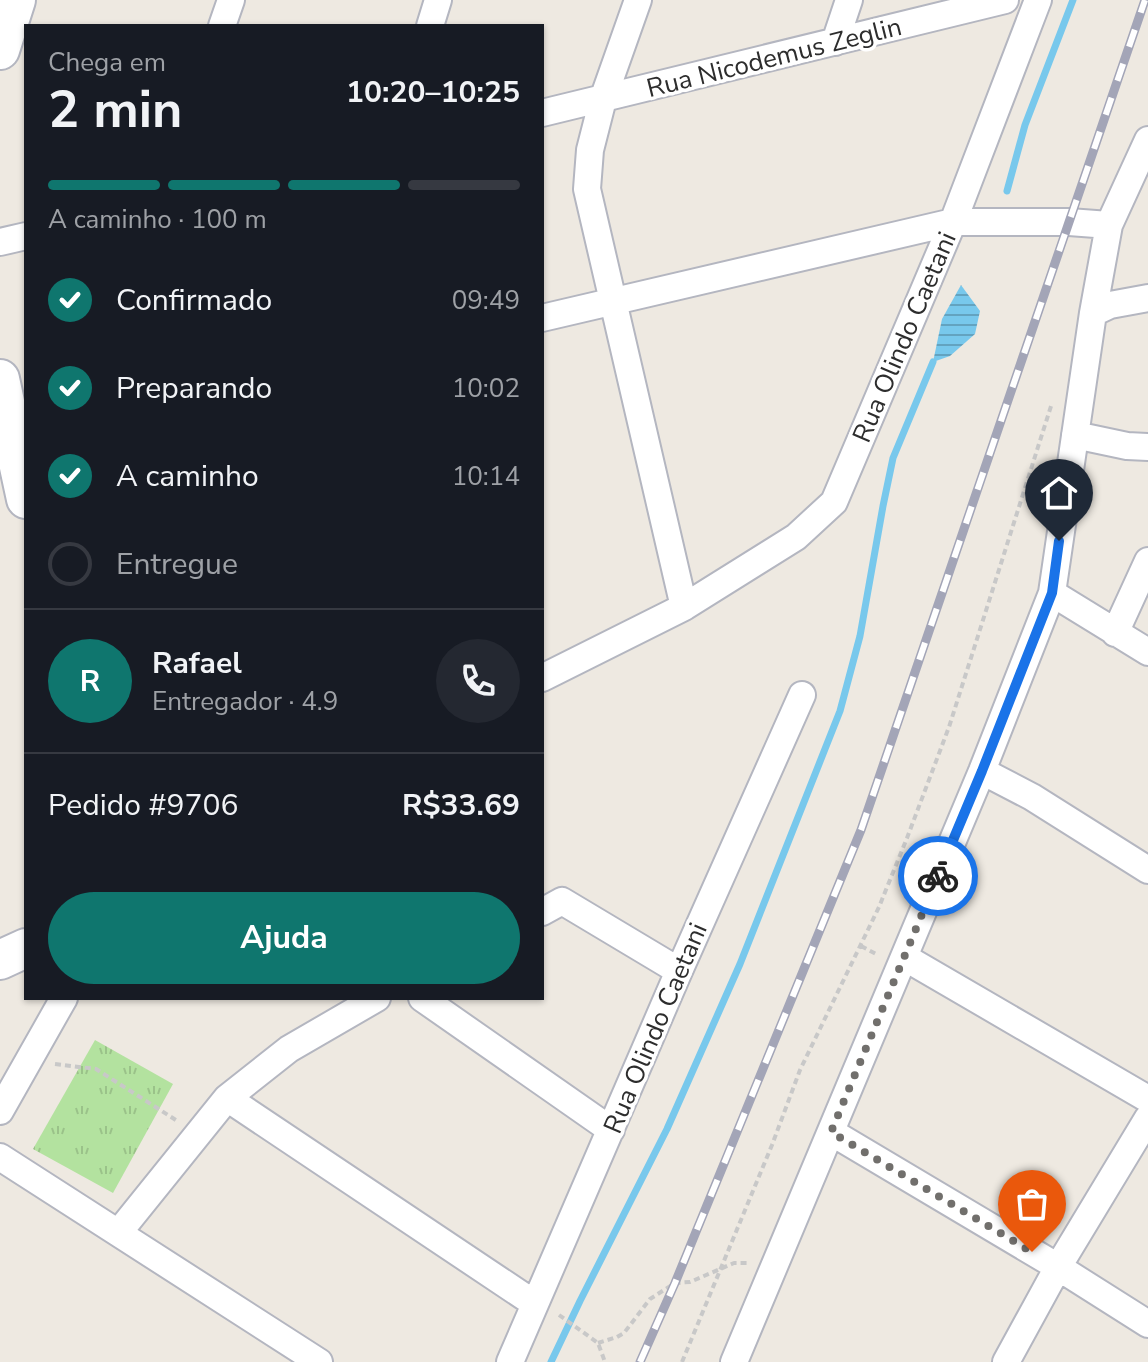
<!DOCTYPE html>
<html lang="pt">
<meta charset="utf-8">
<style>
:root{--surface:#171b24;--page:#242831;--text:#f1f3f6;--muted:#9ea1a6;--line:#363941;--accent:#0f766e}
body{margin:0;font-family:"Nunito Sans",sans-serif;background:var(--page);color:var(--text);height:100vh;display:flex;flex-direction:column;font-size:30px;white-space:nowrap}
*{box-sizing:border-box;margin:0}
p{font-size:26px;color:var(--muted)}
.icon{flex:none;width:44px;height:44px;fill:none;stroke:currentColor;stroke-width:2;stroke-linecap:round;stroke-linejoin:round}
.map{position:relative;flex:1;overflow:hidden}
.sheet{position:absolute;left:24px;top:24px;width:520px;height:976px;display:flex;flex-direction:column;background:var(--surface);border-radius:0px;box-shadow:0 2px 6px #0004}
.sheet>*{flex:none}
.pin{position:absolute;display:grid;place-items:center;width:68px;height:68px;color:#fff;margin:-82px -34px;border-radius:50% 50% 50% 0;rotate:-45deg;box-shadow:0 0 8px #0007}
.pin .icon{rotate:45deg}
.courier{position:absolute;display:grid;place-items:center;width:80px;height:80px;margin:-40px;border:6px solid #1a73e8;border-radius:50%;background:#fff;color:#222;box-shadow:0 2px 10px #0007}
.overview em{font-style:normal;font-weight:700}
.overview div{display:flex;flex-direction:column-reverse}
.overview{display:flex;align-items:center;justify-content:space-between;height:136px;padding:0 24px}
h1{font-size:52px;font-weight:700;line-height:60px}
.bar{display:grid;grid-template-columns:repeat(4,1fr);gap:12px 8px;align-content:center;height:96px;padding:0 24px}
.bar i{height:10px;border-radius:6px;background:var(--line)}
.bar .current{background:var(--accent)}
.bar p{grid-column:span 4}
.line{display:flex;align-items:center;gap:20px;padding:0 24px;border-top:2px solid var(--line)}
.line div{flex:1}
.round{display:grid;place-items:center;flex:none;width:84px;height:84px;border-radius:42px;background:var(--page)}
ol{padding:0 24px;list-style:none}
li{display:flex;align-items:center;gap:24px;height:88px}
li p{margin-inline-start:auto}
li .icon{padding:8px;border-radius:50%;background:var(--accent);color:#fff;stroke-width:4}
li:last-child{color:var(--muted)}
li i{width:44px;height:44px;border:4px solid var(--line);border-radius:50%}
.button{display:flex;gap:16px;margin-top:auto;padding:16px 24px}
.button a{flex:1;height:92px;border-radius:48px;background:var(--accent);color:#fff;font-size:32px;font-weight:700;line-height:92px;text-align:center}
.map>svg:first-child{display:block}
</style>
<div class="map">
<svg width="1148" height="1362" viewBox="0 0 1148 1362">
<defs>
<pattern id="grass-tufts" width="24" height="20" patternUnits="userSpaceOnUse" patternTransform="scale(2)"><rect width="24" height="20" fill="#b3e29f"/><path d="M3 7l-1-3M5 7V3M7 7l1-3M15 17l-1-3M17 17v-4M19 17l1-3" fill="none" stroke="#9ac289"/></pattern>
<pattern id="water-rules" width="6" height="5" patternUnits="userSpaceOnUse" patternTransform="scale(2)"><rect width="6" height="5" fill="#78c8ec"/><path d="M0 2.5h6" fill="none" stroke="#63a3c0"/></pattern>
</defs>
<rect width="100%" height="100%" fill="#eee9e1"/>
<path fill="url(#grass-tufts)" d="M 95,1040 L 173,1084 L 113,1193 L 33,1149 Z"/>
<path fill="url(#water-rules)" d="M 961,285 L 980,311 L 975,334 L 950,356 L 933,362 L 942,319 Z"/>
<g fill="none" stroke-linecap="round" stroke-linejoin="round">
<path stroke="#78c8ec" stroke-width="7" d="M 1007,191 L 1025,125 L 1073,0
M 551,1362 L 580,1301 L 667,1129 L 740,964 L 840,711 L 860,636 L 883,506 L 893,458 L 933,362"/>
<defs>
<path id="street" d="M 638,0 L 603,99 L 590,150 L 587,189 L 684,607
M 222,26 L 231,0
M 430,26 L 438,0
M 835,42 L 849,0
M 542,113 L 1005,0
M 0,242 L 26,236
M 1093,313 L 1110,305 L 1148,298
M 542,318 L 953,222 L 1069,222 L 1109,225
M 1075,435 L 1127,446 L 1148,447
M 1052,593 L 1148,652
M 1115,633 L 1148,561
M 542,678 L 684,607 L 796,537 L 834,502 L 953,222 L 1038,0
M 982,771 L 1032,797 L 1148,870
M 542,912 L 562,901 L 679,971
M 904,957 L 1148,1099
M 422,998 L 611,1130
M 227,1098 L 535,1304
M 0,1111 L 64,998
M 831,1132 L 1058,1267 L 1148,1324
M 0,1157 L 319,1362
M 119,1232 L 227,1098 L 289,1049 L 377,998
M 510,1362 L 679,971 L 802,695
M 734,1362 L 982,771 L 1052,593 L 1093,313 L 1109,225 L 1148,140
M 1006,1362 L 1058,1267 L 1148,1118"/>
<path id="secondary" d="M 0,50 L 16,0
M 0,379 L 26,499
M 0,960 L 26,948"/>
</defs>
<use href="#street" stroke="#b4b6c0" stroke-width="30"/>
<use href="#secondary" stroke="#b4b6c0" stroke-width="42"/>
<path stroke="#c8c8c8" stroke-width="4" stroke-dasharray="6 4" stroke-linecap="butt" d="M 861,946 L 878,955
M 55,1064 L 96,1069 L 179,1122
M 559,1315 L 598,1343 L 605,1362
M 598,1343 L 617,1337 L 624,1333 L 650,1299 L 675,1283 L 690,1282 L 734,1263 L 749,1263
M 682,1362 L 772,1145 L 800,1070 L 879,907 L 907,838 L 949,727 L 1052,403"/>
<use href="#street" stroke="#fff" stroke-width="26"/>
<use href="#secondary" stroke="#fff" stroke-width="38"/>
<defs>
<path id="rail" d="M 640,1362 L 675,1283 L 861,830 L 1145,0"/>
</defs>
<use href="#rail" stroke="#a3a5b7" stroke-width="9"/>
<use href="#rail" stroke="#fff" stroke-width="6" stroke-dasharray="18" stroke-linecap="butt"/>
</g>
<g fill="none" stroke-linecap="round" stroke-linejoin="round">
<path stroke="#716f6c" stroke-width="8" stroke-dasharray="0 14.4" d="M 938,876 L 831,1132 L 1032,1252"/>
<path stroke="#1a73e8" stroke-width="10" d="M 938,876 L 982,771 L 1052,593 L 1059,541"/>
</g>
<g text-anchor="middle" stroke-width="7" stroke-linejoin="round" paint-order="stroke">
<g font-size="26" fill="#2d2d2d" stroke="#fff">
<text transform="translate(774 57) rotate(-14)" y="9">Rua Nicodemus Zeglin</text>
<text transform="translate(904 337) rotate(-67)" y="9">Rua Olindo Caetani</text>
<text transform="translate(655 1028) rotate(-67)" y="9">Rua Olindo Caetani</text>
</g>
</g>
</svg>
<div class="pin" style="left:1032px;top:1252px;background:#ea580c"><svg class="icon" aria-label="bag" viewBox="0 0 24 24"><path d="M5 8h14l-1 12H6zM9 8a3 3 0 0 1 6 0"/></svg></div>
<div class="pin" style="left:1059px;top:541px;background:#1f2937"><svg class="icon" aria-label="home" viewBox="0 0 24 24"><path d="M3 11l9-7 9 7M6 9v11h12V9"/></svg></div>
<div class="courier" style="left:938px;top:876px"><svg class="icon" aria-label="bike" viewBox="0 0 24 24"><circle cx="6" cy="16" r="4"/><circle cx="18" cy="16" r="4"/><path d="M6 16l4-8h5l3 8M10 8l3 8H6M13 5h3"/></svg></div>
<section class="sheet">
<div class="overview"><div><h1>2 min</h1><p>Chega em</p></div><em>10:20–10:25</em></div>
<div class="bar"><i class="current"></i><i class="current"></i><i class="current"></i><i></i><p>A caminho · 100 m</p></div>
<ol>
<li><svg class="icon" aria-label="check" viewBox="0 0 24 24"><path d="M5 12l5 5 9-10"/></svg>Confirmado<p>09:49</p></li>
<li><svg class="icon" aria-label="check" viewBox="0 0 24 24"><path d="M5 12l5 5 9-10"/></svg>Preparando<p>10:02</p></li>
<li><svg class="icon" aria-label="check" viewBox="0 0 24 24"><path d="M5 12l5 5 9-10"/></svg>A caminho<p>10:14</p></li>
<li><i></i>Entregue</li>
</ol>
<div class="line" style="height:144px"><b class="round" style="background:var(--accent);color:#fff">R</b><div><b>Rafael</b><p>Entregador · 4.9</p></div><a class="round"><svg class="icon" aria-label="phone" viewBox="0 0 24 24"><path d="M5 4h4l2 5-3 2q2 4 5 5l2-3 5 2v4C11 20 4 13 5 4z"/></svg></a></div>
<div class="line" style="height:104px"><div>Pedido #9706</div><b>R$33.69</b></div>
<div class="button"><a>Ajuda</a></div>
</section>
</div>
